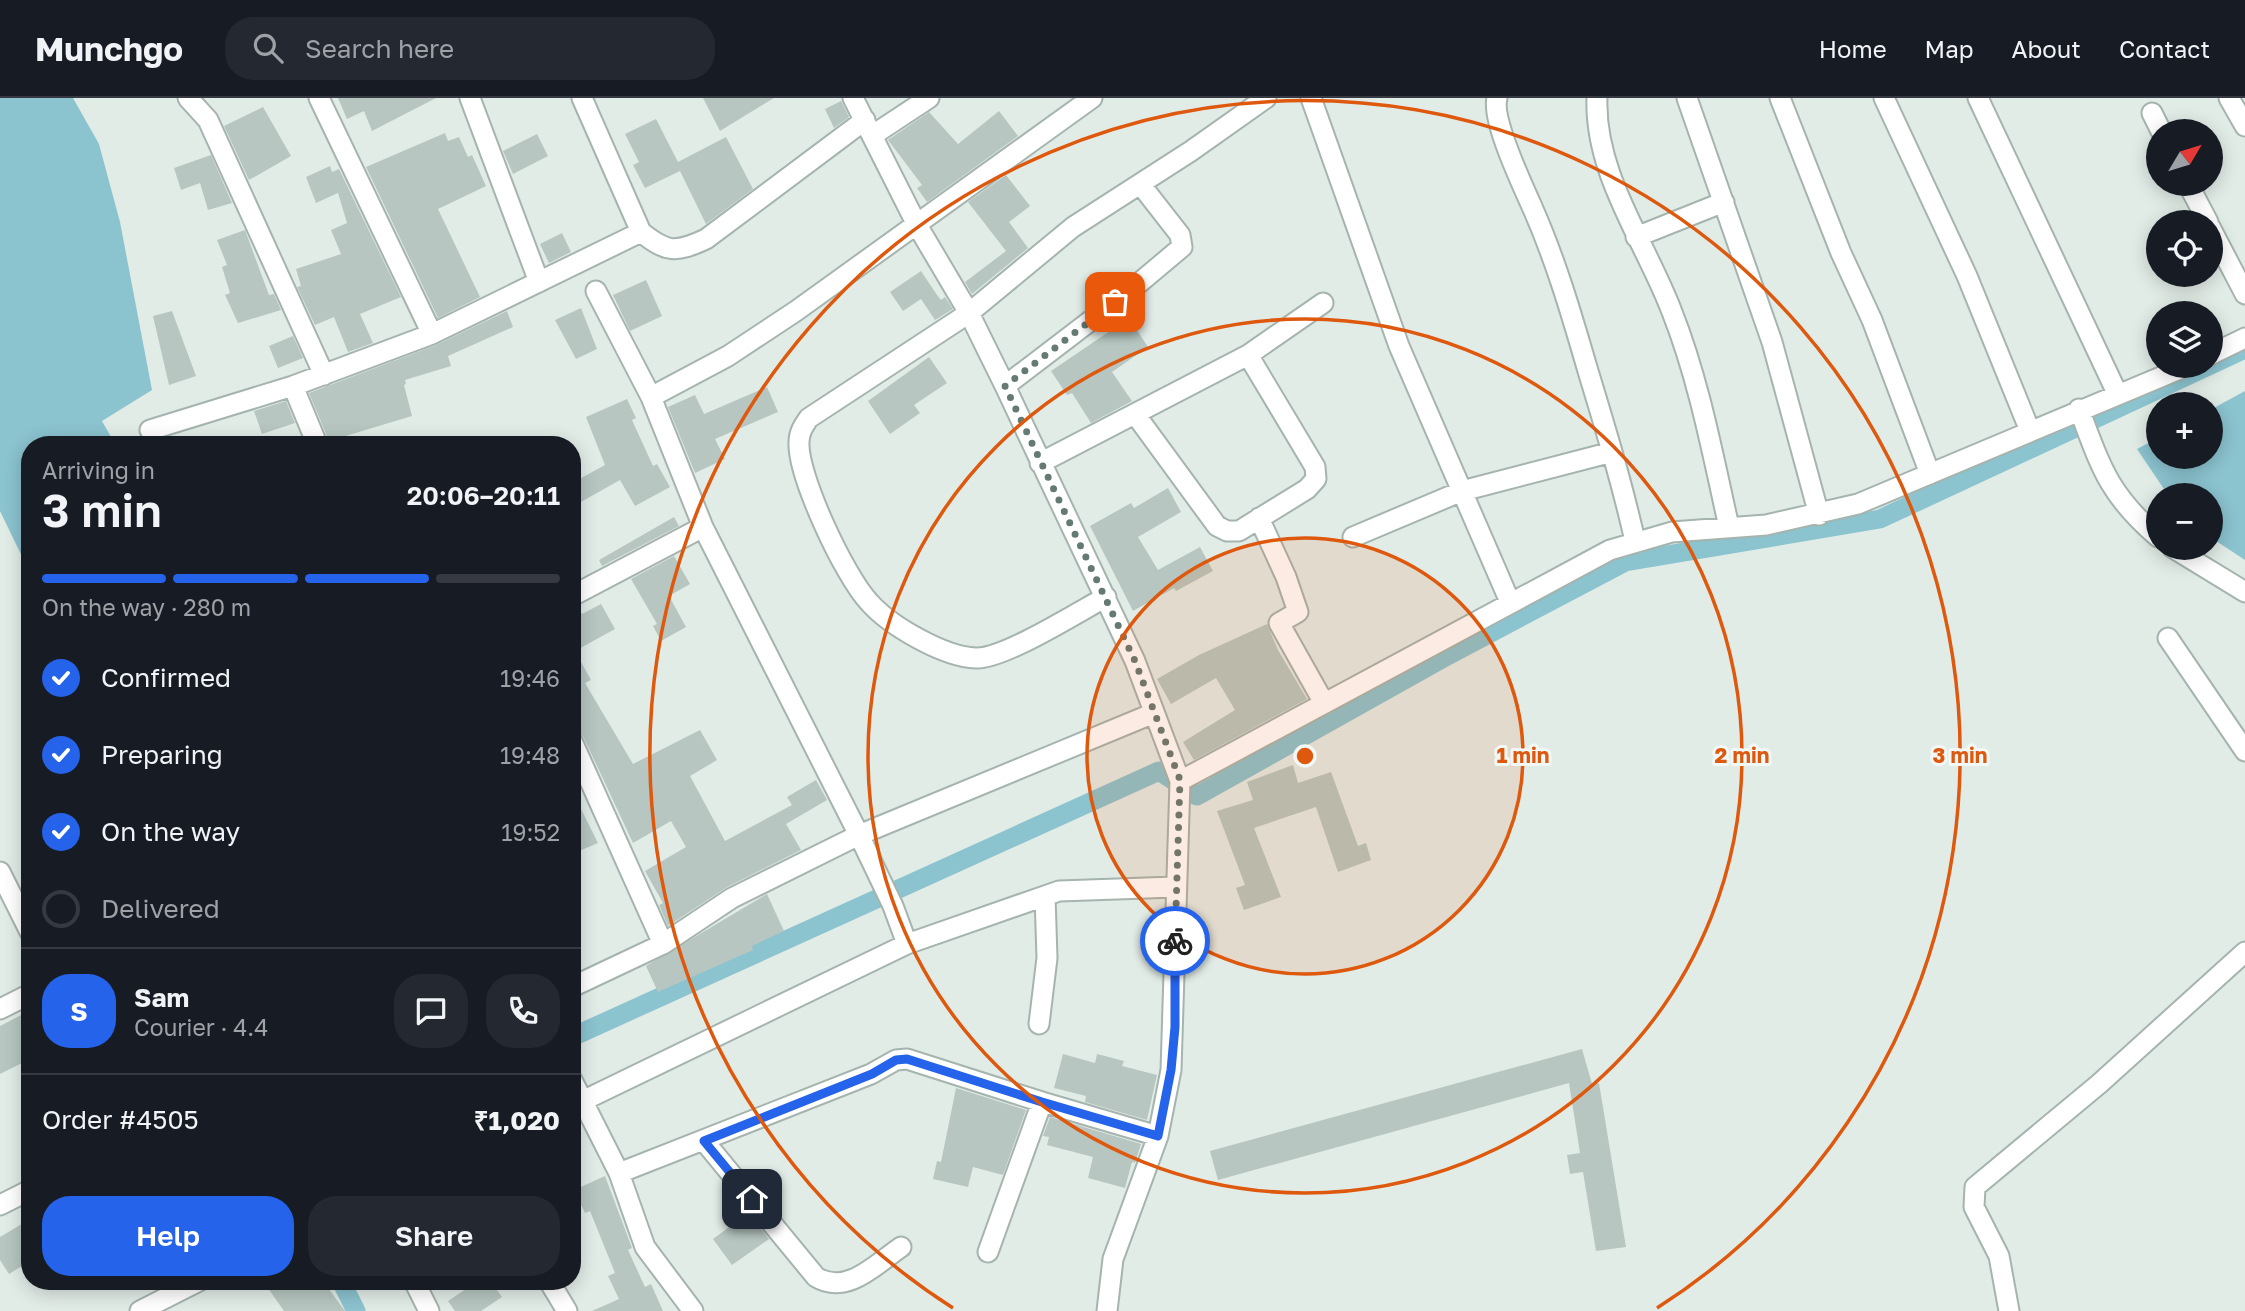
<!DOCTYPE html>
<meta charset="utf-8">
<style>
:root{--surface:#171b24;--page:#242831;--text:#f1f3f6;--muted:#9ea1a6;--line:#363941;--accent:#2563eb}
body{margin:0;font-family:"Golos Text",sans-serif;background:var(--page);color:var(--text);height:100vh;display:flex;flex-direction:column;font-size:26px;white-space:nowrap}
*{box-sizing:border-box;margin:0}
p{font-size:23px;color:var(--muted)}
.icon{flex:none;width:38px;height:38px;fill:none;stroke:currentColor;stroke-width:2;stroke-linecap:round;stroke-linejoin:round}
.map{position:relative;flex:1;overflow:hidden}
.side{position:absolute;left:21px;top:338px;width:560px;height:854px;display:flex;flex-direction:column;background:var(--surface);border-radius:28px;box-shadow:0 4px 18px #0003}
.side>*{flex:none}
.needle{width:46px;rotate:52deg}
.tools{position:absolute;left:2146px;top:21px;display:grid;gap:14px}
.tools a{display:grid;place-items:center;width:77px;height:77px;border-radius:50%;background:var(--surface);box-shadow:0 4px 18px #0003;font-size:35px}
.pin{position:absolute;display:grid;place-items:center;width:60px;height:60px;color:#fff;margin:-30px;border-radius:14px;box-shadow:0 4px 10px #0006}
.courier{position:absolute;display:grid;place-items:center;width:70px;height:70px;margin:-35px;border:5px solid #2563eb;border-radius:50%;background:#fff;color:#222;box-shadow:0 2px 9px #0007}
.overview em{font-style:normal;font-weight:600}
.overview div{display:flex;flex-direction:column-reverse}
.overview{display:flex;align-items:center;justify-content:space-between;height:119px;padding:0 21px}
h1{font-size:46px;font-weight:600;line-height:52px}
.bar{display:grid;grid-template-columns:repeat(4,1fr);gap:10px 7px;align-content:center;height:84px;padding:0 21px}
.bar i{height:9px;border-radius:5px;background:var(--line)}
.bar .on{background:var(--accent)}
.bar p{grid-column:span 4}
.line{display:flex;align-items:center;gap:18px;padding:0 21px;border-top:2px solid var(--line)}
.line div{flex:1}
.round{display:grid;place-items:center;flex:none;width:74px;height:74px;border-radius:28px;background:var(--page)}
ol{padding:0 21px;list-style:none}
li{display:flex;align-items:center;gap:21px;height:77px}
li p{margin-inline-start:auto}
li .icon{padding:7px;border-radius:50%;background:var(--accent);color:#fff;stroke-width:4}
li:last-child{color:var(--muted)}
li i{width:38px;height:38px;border:4px solid var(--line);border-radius:50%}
.button{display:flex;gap:14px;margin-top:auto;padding:14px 21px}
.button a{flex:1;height:80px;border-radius:28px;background:var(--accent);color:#fff;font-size:28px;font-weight:600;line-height:80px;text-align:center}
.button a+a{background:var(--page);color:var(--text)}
header{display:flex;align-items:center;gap:42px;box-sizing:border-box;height:98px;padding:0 35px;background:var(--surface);border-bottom:2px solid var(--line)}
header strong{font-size:33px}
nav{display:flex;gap:38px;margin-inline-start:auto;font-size:24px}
.search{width:490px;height:63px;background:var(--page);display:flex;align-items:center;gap:18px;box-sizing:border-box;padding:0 24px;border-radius:28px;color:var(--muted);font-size:26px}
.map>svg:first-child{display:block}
</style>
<header>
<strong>Munchgo</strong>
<div class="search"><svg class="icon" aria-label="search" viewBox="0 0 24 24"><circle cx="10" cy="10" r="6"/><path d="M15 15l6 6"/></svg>Search here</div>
<nav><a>Home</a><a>Map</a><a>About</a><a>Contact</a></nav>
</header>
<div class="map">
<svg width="2245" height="1213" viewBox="0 0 2245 1213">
<rect width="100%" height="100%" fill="#e2ece7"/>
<path fill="#8bc3cf" d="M 0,0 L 73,0 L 99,46 L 120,124 L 152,292 L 102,323 L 115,346 L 30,346 L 30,475 L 0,413 Z
M 2245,293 L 2245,462 L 2210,439 L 2210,397 L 2168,397 L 2137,351 L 2158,340 L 2158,359 L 2210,359 L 2210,312 Z"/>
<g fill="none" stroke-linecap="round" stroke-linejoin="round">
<path stroke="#8bc3cf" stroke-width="19" d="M 572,939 L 1159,673 L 1197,698 L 1449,557 L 1625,464 L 1880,421 L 2245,251
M 341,1183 L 356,1213"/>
</g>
<path fill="#b7c6c0" d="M 338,0 L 436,0 L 372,33 L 364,13 L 347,21 Z
M 703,0 L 774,0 L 720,33 Z
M 841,3 L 849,19 L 834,30 L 825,11 Z
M 263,9 L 291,58 L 249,82 L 224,28 Z
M 999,13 L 1018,38 L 927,104 L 917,90 L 922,87 L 888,42 L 929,14 L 958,46 Z
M 656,21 L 678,64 L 726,39 L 753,91 L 706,126 L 680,73 L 645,90 L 633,67 L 639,64 L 625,36 Z
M 445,35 L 448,43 L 459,39 L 468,59 L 472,57 L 486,88 L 438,111 L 480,199 L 438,220 L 366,69 Z
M 537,36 L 548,58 L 513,76 L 503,53 Z
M 211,57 L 232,105 L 208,112 L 200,85 L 181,92 L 174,70 Z
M 330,68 L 332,74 L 339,71 L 401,199 L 360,216 L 373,245 L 348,254 L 334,219 L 315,227 L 297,189 L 301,188 L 296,171 L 341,156 L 331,132 L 347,125 L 338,95 L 316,105 L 306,79 Z
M 1006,77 L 1030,108 L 1009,124 L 1028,150 L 972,196 L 965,184 L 1006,153 L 968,104 Z
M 245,132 L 269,197 L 274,196 L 281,212 L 238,225 L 225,197 L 230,195 L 222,169 L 227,167 L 217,142 Z
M 562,135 L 571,154 L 549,165 L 540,146 Z
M 921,173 L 937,197 L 941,202 L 945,199 L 953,211 L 935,222 L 921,201 L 903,213 L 890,194 Z
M 646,182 L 662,218 L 630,233 L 613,197 Z
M 581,210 L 597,251 L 576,261 L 555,222 Z
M 172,213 L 196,278 L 169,287 L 153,218 Z
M 507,213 L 513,229 L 448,258 L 451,268 L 405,282 L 406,286 L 404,287 L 412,318 L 329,343 L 309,295 L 436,247 Z
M 1129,220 L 1148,249 L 1112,274 L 1132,303 L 1091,325 L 1072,295 L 1067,297 L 1051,273 Z
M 293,238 L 303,260 L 278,270 L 269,248 Z
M 929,259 L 947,285 L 914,307 L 920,315 L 890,336 L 868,303 Z
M 767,289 L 778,314 L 715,341 L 725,361 L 695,375 L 668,309 L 695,297 L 704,316 Z
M 627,301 L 636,320 L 632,322 L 653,368 L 657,366 L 670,389 L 635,408 L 620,382 L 572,409 L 572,385 L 605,367 L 586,319 Z
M 286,303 L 295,325 L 262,336 L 254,313 Z
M 1168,390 L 1181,414 L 1138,439 L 1158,472 L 1200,449 L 1213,473 L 1176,493 L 1174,490 L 1133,513 L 1090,428 L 1131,405 L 1134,410 Z
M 674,419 L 679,428 L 602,468 L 599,462 Z
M 674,458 L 690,486 L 669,498 L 686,529 L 661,543 L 653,528 L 657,526 L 631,481 Z
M 601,506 L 615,531 L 575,553 L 591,582 L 585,585 L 633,666 L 700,632 L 717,662 L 690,678 L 725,743 L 792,707 L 787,699 L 816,682 L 827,702 L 786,726 L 801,752 L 727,789 L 668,828 L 659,807 L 663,805 L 645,773 L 686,749 L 671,723 L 633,745 L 583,638 L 575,630 L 579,628 L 572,617 L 572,510 L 578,509 L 582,516 Z
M 1267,526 L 1278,552 L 1307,601 L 1194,662 L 1183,644 L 1235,612 L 1216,580 L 1171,606 L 1157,581 L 1199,557 Z
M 1293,667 L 1298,685 L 1331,674 L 1358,748 L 1366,745 L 1371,762 L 1338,774 L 1316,709 L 1254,730 L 1281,799 L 1244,812 L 1236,790 L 1245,787 L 1217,713 L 1253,702 L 1247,684 Z
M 572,693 L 598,745 L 572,756 Z
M 767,796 L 784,833 L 752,848 L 753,852 L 658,894 L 646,868 Z
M 25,915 L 30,924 L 30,961 L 0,976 L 0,928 Z
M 1582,951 L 1592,986 L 1599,985 L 1626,1149 L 1596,1153 L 1583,1074 L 1570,1076 L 1567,1057 L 1580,1055 L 1569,985 L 1218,1082 L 1210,1053 Z
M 1063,956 L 1095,965 L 1097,956 L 1124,963 L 1122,968 L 1157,977 L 1147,1022 L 1085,1004 L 1086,998 L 1054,990 Z
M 956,990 L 1026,1012 L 1003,1077 L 973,1069 L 968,1089 L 933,1081 L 937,1063 L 941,1064 Z
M 1050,1019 L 1141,1046 L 1135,1065 L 1132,1064 L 1125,1090 L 1088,1080 L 1093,1059 L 1047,1047 L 1049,1039 L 1043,1038 Z
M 605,1078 L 632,1150 L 628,1152 L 645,1189 L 651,1186 L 663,1213 L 592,1213 L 619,1201 L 608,1178 L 615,1175 L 590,1113 L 585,1115 L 574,1092 Z
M 748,1115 L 769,1141 L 732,1167 L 713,1141 Z
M 30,1121 L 30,1163 L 9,1176 L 0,1162 L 0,1139 Z
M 263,1183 L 323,1183 L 345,1213 L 284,1213 Z
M 478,1183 L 491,1183 L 502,1199 L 481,1213 L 455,1213 L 448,1203 Z"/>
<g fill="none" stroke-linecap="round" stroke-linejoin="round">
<defs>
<path id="minor" d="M 188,0 L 208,22 L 324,277
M 319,0 L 432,236
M 470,0 L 539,184
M 582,0 L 641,134
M 853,0 L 917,127 L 969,215 L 1005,288 L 1135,563 L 1180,683 L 1171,972 L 1158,1038 L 1113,1161 L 1107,1213
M 1311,0 L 1399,248 L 1510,504
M 1497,0 C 1491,22 1523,88 1533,111 C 1556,163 1572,218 1588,273 C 1605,329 1622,385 1635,443
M 1597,0 C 1594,76 1646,145 1672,214 C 1699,282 1713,358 1729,429
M 1687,0 L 1772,244 L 1819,417
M 1780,0 L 1841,155 L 1872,222 L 1930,376
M 1884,0 L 1967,178 L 2030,333
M 1978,0 L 2117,295
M 2229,0 L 2245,28
M 2152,15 L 2161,33
M 873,37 L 929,0
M 2188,86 L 2208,124
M 2210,129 L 2245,196
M 1636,139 L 1724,104
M 2210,257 L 2245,240
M 1005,288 L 1132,191 L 1182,149 L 1180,137 L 1141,87
M 651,299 L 728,258 L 796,213 L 1092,0
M 2079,311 C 2101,369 2108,396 2158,439
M 1135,316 L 1217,428 L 1227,433 L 1239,433 L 1307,391 L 1316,381 L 1315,369 L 1248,257
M 150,332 L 293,288
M 317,346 L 293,288 L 432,236 L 641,134 C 667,155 676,155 706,141 L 865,22
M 1040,365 L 1248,257 L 1323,205
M 1259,420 L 1286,479 L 1298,514 L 1279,525 L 1324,605
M 1353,439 L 1462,393 L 1612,354
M 2173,450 L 2245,494
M 572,498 L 703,429
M 1106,499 C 1078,514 1004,561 976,560 C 944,559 890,528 869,504 C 845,479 797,377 799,344 C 799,334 804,327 809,320 L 969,215 L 1073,129 L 1191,53 L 1266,0
M 2168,540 L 2245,653
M 572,643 L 663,846
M 1180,683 L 1610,452 L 1672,434 L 1766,427 L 1858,406 L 2187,268
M 0,774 L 30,834
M 907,846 L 893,808 L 859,737 L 1154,615
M 572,889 L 663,846 L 732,800 L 859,737 L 703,429 L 651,299 L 596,193
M 0,911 L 30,896
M 1039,926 L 1047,860 L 1045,798
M 572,982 L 619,1075 L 645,1149 L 693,1213
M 572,1008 L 907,846 L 1059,793 L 1175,789
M 704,1043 L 816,1179 C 847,1198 876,1166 901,1149
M 619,1075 L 871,976 L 896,962 L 907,961 L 1042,1004 L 1158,1038
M 0,1107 L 30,1092
M 988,1154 L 1042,1004
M 414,1183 L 429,1213
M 549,1183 L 567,1213
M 140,1213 L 199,1183
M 2009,1213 L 1999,1158 L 1974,1109 L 1975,1089 L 2099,986 L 2245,854"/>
</defs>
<use href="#minor" stroke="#a5b4ae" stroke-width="23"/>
<use href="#minor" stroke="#fff" stroke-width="19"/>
</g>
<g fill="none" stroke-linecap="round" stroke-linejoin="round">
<path stroke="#657a74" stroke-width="7" stroke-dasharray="0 12.6" d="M 1115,204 L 1005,288 L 1135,563 L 1180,682 L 1175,843"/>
<path stroke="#2563eb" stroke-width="9" d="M 752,1101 L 704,1043 L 872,976 L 896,962 L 907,961 L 1042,1004 L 1158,1038 L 1171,972 L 1175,929 L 1175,843"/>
</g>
<circle cx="1305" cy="658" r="218" fill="#de580e" fill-opacity=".12"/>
<g fill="none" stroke="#de580e" stroke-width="3.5">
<circle cx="1305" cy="658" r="218"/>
<circle cx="1305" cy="658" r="437"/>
<path d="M953 1210A655 655 0 1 1 1657 1210"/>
</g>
<circle cx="1305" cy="658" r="10" fill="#de580e" stroke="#f2f8f5" stroke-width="3.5"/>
<g font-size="21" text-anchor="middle" font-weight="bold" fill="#de580e" stroke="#f2f8f5" stroke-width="6" stroke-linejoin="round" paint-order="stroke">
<text x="1523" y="665">1 min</text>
<text x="1742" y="665">2 min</text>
<text x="1960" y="665">3 min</text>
</g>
</svg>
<div class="tools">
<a><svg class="needle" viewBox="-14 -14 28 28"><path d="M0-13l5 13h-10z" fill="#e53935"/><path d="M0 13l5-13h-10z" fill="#9ea1a6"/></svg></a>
<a><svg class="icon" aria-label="locate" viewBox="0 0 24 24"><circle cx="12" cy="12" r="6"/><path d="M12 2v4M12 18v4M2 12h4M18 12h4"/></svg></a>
<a><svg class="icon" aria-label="layers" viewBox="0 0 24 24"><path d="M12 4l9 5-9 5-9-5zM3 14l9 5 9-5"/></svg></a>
<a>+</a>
<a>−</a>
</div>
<div class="pin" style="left:1115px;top:204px;background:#ea580c"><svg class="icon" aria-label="bag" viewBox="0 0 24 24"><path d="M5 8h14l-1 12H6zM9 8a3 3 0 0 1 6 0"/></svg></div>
<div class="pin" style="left:752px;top:1101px;background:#1f2937"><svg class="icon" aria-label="home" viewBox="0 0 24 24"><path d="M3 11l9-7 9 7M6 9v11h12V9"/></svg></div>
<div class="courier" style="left:1175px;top:843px"><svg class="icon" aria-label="bike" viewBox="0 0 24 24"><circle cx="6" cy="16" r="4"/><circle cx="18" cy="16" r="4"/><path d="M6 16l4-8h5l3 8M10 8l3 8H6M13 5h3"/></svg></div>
<section class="side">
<div class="overview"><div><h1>3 min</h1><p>Arriving in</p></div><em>20:06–20:11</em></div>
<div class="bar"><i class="on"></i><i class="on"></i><i class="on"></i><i></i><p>On the way · 280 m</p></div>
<ol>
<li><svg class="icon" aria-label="check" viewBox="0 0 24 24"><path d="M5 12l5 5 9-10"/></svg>Confirmed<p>19:46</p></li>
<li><svg class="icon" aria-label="check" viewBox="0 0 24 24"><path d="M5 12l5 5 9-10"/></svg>Preparing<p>19:48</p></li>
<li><svg class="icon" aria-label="check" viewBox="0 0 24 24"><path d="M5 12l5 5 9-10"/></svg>On the way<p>19:52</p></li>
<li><i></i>Delivered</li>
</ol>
<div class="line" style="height:126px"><b class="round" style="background:var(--accent);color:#fff">S</b><div><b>Sam</b><p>Courier · 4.4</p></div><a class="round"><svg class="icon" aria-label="chat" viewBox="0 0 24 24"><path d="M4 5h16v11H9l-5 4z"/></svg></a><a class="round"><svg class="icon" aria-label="phone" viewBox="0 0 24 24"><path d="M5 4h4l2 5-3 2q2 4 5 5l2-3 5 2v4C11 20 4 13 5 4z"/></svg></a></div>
<div class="line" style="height:91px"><div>Order #4505</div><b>₹1,020</b></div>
<div class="button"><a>Help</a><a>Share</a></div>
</section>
</div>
